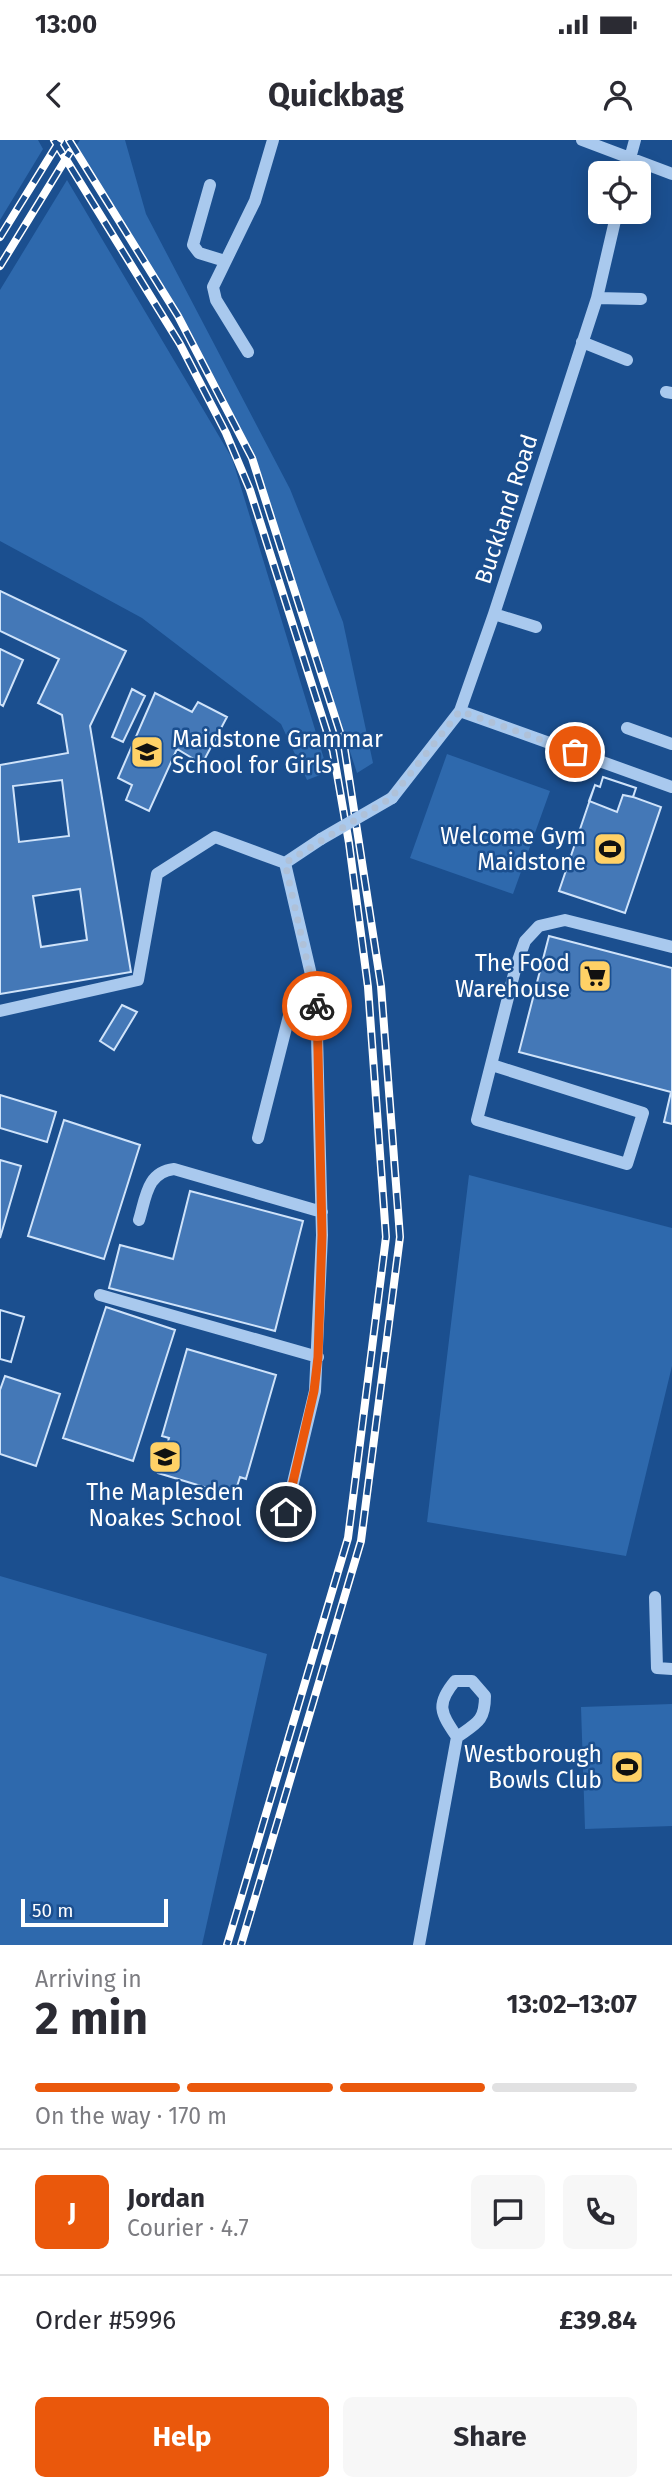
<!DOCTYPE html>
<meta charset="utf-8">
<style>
:root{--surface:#fff;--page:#f7f7f7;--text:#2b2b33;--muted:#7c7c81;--line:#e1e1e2;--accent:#ea580c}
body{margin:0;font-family:"Fira Sans",sans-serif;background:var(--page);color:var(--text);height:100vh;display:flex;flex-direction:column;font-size:26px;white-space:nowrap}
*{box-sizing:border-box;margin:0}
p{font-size:23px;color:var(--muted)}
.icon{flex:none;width:38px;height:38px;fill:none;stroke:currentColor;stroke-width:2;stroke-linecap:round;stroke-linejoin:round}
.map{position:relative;height:1805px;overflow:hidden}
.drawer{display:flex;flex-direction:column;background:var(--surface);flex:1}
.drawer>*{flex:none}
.fabs{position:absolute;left:588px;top:21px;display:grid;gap:14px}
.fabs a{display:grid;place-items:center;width:63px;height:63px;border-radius:10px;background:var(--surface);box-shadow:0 4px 18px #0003;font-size:35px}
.scale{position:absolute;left:21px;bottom:18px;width:147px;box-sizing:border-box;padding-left:7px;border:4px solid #fff;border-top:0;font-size:19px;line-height:24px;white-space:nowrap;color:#fff;-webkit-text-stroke:5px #1b4f8f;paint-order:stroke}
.pin{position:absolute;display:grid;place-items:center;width:60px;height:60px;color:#fff;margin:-30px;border:4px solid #fff;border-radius:50%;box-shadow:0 2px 7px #0007}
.courier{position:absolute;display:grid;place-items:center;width:70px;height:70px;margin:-35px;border:5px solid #ea580c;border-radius:50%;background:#fff;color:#222;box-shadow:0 2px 9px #0007}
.overview em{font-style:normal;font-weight:700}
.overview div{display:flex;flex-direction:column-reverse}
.overview{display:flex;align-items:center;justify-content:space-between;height:119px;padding:0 35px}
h1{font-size:46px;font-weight:700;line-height:52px}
.bar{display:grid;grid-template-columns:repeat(4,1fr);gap:10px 7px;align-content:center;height:84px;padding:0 35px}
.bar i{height:9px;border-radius:5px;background:var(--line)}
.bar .current{background:var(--accent)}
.bar p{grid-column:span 4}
.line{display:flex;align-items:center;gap:18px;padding:0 35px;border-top:2px solid var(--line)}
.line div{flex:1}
.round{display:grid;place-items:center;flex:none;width:74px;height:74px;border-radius:10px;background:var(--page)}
.action{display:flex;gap:14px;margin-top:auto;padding:14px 35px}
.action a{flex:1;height:80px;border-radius:10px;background:var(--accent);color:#fff;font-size:28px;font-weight:700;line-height:80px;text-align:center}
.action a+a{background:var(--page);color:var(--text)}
.status{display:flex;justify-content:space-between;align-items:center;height:49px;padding:0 35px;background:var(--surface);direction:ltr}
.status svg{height:19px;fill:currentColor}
header{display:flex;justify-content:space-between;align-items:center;height:91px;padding:0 35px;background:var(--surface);font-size:32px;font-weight:700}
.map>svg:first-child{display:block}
</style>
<div class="status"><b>13:00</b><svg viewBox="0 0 49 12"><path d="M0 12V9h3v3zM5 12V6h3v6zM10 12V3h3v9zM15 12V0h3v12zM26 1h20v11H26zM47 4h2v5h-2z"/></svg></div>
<header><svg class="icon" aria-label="back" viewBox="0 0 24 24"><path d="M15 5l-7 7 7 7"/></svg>Quickbag<svg class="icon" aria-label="person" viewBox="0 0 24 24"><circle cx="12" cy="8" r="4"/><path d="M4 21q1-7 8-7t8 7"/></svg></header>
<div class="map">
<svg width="672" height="1805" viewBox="0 0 672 1805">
<rect width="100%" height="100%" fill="#1b4f8f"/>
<path fill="#2e69ad" d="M 0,0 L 38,0 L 43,9 L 0,80 Z
M 80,0 L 125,0 L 146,74 L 290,349 L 343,482 L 373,623 L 357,633 L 261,337 L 224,255 L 172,160 L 76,6 Z
M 67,40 L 232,318 L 328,632 L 307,640 L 281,584 L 142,478 L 0,401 L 0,150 Z
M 447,614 L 550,651 L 513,754 L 410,718 Z
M 469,1035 L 672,1088 L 672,1226 L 626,1416 L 427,1382 Z
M 0,1436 L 267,1514 L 202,1805 L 0,1805 Z
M 672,1564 L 672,1686 L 585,1689 L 581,1567 Z"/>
<path fill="#4478b7" stroke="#cfe3fa" stroke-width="2" fill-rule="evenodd" d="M 0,451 L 126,511 L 90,586 L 131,832 L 0,854 L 0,625 L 68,613 L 62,575 L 38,563 L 59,519 L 0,491 ZM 62,640 L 69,696 L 19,702 L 13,646 ZM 80,749 L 87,800 L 41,807 L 33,756 Z
M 0,509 L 23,520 L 3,566 L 0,564 Z
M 132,549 L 145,556 L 123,602 L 112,597 Z
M 155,553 L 192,572 L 198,562 L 227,577 L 202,624 L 177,609 L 149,671 L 126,660 L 132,645 L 118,638 Z
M 603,637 L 636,648 L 633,657 L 661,667 L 625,773 L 559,751 L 595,645 L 600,647 Z
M 603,637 L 636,648 L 633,657 L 623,655 L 617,672 L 589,661 L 595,645 L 600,647 Z
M 549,796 L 672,828 L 672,984 L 664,982 L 671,952 L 519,912 Z
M 122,865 L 137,872 L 114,910 L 100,901 Z
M 0,955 L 56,972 L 47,1002 L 0,988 Z
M 64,980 L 140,1005 L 104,1119 L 28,1096 Z
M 0,1020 L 21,1026 L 0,1098 Z
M 190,1051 L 303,1081 L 275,1191 L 109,1148 L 120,1105 L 173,1119 Z
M 106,1167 L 175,1190 L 133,1321 L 63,1298 Z
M 0,1170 L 24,1177 L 11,1222 L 0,1219 Z
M 0,1170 L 24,1177 L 11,1222 L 0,1219 Z
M 187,1209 L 276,1235 L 246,1339 L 240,1337 L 234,1356 L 158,1333 L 169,1298 L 162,1296 Z
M 5,1236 L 60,1254 L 36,1326 L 0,1314 L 0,1250 Z"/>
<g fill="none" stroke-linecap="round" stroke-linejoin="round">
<path stroke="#a9c9ee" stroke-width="12" d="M 582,0 L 672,34
M 626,33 L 635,0
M 210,45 L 193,105 L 199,113 L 225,121
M 597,158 L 641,159
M 582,202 L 627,220
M 248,212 L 216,160 L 213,147 L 255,61 L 273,0
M 666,252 L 672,253
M 494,474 L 536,487
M 460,571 L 672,647
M 627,588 L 672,604
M 392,658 L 460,571 L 494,474 L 597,158 L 617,72
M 0,871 L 138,840 L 157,734 L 215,697 L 285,723
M 492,925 L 643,973 L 627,1024 L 477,980 L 516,826 L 525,801 L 539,786 L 565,780 L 672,807
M 258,998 L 290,872 L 297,859 L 314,846
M 139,1080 C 146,1057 147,1032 174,1029 L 322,1072
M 100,1155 L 318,1217
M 286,1372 L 315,1251 L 322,1095 L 316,856 L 285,723 L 321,699
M 655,1457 L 657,1528 L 672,1529
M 455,1541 L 472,1541 L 485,1556 C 485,1581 477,1583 457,1597 C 441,1573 435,1565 455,1541 Z
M 419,1805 L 457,1597"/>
<defs>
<path id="rail" d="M 54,0 L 180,204 L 226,293 L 250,350 L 333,611 L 349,703 L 368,847 L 386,1097 L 348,1398 L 227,1805
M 69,0 L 178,176 L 252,318 L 344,605 L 381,846 L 400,1097 L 361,1401 L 241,1805
M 0,97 L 60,0
M 0,126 L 70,12"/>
</defs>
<use href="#rail" stroke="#fff" stroke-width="8"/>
<use href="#rail" stroke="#1b4f8f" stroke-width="5" stroke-dasharray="16" stroke-linecap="butt"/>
<path stroke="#a9c9ee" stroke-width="12" d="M 321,699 L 392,658"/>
</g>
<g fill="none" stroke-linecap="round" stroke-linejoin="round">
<path stroke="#afc1d8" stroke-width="7" stroke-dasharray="0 12.6" d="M 317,866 L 285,723 L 391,658 L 460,571 L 575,612"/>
<path stroke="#ea580c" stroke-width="9" d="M 286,1372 L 314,1251 L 318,1217 L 322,1095 L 317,866"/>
</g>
<defs>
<symbol id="school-square" viewBox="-11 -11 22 22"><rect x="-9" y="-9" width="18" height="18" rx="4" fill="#ffd166" stroke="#1b4f8f"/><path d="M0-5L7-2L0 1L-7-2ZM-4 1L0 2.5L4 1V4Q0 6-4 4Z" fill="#111"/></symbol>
<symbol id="stadium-square" viewBox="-11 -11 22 22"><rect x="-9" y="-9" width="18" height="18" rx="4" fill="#ffd166" stroke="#1b4f8f"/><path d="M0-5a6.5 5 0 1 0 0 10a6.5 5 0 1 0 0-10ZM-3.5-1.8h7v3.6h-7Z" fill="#111"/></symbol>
<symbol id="supermarket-square" viewBox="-11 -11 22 22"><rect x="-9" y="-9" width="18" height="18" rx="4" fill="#ffd166" stroke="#1b4f8f"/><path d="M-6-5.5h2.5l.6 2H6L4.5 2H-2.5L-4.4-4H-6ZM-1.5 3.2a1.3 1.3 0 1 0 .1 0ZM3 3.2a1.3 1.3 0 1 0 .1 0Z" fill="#111"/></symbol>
</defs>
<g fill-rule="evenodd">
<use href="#school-square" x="128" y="593" width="38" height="38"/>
<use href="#stadium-square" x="591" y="690" width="38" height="38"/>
<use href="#supermarket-square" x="576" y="817" width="38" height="38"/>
<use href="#school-square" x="146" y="1298" width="38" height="38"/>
<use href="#stadium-square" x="608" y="1608" width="38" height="38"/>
</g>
<g text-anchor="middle" stroke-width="5" stroke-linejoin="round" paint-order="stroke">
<g font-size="23" fill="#fff" stroke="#1b4f8f">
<text transform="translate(506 369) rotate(-72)" y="8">Buckland Road</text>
</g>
<g font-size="23" fill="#fff" stroke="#1b4f8f" text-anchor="end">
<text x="172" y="607" text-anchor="start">Maidstone Grammar<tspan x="172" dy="26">School for Girls</tspan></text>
<text x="586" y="704">Welcome Gym<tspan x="586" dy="26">Maidstone</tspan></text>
<text x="570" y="831">The Food<tspan x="570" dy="26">Warehouse</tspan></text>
<text x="165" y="1360" text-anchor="middle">The Maplesden<tspan x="165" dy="26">Noakes School</tspan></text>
<text x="602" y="1622">Westborough<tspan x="602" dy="26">Bowls Club</tspan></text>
</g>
</g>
</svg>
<div class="fabs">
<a><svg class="icon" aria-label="locate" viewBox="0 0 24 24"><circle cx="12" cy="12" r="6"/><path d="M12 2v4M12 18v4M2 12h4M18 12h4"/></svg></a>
</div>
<div class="scale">50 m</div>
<div class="pin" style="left:575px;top:612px;background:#ea580c"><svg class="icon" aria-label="bag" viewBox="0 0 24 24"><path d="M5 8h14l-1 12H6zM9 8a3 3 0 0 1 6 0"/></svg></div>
<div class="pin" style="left:286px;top:1372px;background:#1f2937"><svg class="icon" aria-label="home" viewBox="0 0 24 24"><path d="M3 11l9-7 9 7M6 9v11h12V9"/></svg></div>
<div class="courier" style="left:317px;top:866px"><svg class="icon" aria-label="bike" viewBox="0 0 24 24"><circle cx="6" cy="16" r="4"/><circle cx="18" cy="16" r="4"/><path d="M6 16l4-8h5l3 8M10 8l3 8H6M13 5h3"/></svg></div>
</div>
<section class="drawer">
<div class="overview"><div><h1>2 min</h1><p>Arriving in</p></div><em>13:02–13:07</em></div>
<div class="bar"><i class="current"></i><i class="current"></i><i class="current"></i><i></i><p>On the way · 170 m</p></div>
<div class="line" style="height:126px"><b class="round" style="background:var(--accent);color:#fff">J</b><div><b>Jordan</b><p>Courier · 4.7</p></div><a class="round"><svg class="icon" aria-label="chat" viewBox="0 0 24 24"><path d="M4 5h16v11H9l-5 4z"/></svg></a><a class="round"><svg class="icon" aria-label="phone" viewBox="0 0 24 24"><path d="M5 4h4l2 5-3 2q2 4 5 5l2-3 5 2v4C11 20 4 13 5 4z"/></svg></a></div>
<div class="line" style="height:91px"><div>Order #5996</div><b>£39.84</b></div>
<div class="action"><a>Help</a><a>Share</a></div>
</section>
